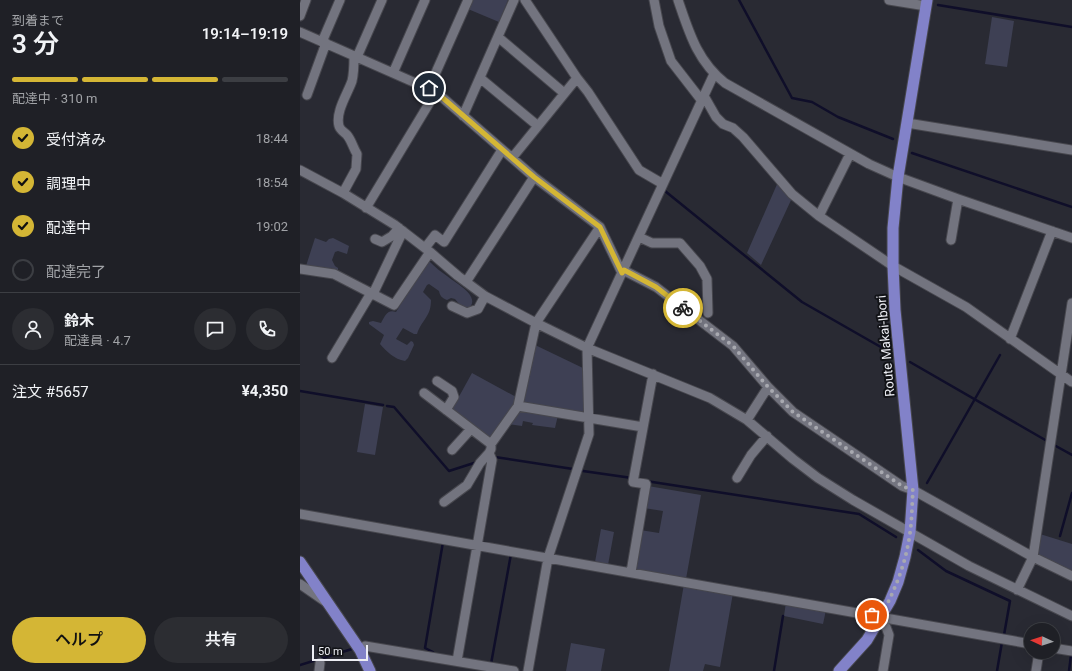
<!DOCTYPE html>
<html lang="ja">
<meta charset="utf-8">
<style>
:root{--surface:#1f2026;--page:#2c2d32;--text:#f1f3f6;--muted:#a1a3a7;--line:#3c3e43;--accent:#d4b635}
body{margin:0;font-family:Roboto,"Noto Sans JP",sans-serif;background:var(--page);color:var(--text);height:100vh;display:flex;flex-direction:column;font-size:15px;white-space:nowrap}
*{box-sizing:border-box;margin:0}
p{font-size:13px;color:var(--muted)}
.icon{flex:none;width:22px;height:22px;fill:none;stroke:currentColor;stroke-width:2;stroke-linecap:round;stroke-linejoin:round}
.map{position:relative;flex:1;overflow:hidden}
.sheet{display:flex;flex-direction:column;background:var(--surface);width:300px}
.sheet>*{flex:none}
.needle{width:26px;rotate:273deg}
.fabs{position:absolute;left:724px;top:623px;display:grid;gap:8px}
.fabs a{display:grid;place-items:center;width:36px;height:36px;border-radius:50%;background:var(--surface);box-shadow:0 4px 16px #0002,0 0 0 1px var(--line);font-size:20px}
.scale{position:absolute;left:12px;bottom:10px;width:56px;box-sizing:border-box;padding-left:4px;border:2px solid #edeef4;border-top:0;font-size:11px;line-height:14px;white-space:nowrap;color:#edeef4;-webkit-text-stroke:3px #121317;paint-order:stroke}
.pin{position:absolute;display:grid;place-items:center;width:34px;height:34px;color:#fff;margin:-17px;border:2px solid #fff;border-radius:50%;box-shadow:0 1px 4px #0007}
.courier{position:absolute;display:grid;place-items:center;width:40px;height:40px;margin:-20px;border:3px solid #d4b635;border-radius:50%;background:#fff;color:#222;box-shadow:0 1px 5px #0007}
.head em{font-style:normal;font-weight:600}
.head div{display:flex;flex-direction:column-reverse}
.head{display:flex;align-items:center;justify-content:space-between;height:68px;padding:0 12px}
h1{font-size:26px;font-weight:600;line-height:30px}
.bar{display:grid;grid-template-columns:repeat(4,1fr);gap:6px 4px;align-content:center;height:48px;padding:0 12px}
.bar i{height:5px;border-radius:3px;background:var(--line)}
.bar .selected{background:var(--accent)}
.bar p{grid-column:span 4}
.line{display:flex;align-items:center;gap:10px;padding:0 12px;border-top:1px solid var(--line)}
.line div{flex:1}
.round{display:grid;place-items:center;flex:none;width:42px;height:42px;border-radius:21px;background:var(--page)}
ol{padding:0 12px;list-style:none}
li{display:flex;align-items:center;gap:12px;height:44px}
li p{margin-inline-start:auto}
li .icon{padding:4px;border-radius:50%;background:var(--accent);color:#111;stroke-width:4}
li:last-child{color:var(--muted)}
li i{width:22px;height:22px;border:2px solid var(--line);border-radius:50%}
.primary-button{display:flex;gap:8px;margin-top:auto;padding:8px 12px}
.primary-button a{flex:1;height:46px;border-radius:24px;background:var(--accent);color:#111;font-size:16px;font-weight:600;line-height:46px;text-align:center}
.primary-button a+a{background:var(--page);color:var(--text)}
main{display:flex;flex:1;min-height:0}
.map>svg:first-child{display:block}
</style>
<main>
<section class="sheet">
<div class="head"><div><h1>3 分</h1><p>到着まで</p></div><em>19:14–19:19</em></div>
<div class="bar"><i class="selected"></i><i class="selected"></i><i class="selected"></i><i></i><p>配達中 · 310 m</p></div>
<ol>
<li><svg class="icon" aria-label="check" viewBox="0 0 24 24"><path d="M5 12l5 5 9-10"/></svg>受付済み<p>18:44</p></li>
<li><svg class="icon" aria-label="check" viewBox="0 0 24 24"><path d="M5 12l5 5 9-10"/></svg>調理中<p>18:54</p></li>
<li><svg class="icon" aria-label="check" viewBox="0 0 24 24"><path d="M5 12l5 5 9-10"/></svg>配達中<p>19:02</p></li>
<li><i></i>配達完了</li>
</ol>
<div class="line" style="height:72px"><a class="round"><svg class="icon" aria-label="person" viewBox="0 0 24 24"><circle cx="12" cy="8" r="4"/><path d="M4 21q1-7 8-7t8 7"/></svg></a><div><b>鈴木</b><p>配達員 · 4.7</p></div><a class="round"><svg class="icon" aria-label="chat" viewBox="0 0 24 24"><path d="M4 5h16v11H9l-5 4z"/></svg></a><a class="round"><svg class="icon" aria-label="phone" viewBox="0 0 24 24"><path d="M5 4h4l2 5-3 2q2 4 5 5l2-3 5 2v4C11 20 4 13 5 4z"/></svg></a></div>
<div class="line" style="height:52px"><div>注文 #5657</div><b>¥4,350</b></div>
<div class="primary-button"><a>ヘルプ</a><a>共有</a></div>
</section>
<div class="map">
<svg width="772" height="671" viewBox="0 0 772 671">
<rect width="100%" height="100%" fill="#292a33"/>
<path fill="#3e4054" d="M 172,0 L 208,0 L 199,22 L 168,9 Z
M 692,17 L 714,21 L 707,67 L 685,64 Z
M 478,182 L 492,198 L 461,265 L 447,253 Z
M 15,238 L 26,242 L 29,239 L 33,238 L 49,246 L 47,254 L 38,251 L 35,252 L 32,260 L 35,266 L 38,268 L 38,270 L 35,271 L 6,266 Z
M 127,261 L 130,262 C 135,267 141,272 147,276 C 155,283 184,297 167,310 L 160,305 L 155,299 L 151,298 L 147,300 C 142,298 140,296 139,291 L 129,284 L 127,285 L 123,292 L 131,300 C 131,317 122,319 117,334 L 114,334 L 103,328 L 96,339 L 107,345 L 111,341 L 113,342 L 114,345 L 108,358 L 105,361 C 94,359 87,352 80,344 L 84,335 L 69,324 L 69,322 L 73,321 L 81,323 C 85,316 87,309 96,312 Z
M 233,344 L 285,369 L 286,416 L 221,406 Z
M 172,373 L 218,398 L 192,439 L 188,439 L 151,411 Z
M 65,404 L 83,407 L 75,455 L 57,452 Z
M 219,408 L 258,415 L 255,428 L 232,425 L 233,423 L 223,421 L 222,426 L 208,424 Z
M 348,486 L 401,495 L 386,579 L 333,570 L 340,530 L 359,533 L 363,511 L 344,508 Z
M 301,529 L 314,532 L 308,565 L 295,562 Z
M 740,534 L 772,544 L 772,573 L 738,556 Z
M 384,584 L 433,593 L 420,667 L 405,664 L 403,671 L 369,671 Z
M 486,602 L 526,610 L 523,624 L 484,616 Z
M 271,643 L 305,649 L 301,671 L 266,671 Z"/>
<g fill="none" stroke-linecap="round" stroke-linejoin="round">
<path stroke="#0f0e29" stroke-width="2.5" d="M 439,0 L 492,98 L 512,102 L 538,117 L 593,139
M 638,5 L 772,27
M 612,153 L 772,207
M 365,191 L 502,302 L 586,350
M 610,362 L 747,441
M 0,391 L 83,405
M 87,406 L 94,407 L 149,471 L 177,462
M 754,445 L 772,455
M 195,457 L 273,469
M 283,471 L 332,478
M 346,481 L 559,514 L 596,537
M 627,483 L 700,355
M 760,536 L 772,493
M 618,550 L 646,571 L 710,601 L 704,635
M 133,655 L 133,652 L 125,648 L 143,542
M 191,664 L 211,554
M 0,665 L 52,649
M 474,671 L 483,616
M 697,671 L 702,642
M 769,671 L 771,655"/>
<defs>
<path id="minor" d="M 354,0 L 359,26 L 371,61 L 402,101
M 378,0 C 389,32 397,61 425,83 L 569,164 L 598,177 L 658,199 L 772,238
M 589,0 L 626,6
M 0,16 L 6,0
M 0,32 L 136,92 L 234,177 L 300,227 L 322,273
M 198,37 L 264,93
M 22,42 L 40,0
M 57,57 L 82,0
M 93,73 L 125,0
M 180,78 L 238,126
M 277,78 L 288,92 L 339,170 L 363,184
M 129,88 L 168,0
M 7,95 L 26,43
M 404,96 L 416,117 L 423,124 L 433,128 L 443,137 L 492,194 L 519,216 L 593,266 L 666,307 L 772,382
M 163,116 L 214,0
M 607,123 L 772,150
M 212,158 L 277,78 L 225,0
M 0,170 L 43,193 L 95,225 L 130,252 L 158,276 L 185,296 L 236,323 L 287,348 L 410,398 L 447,420 L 493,459 L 518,478 L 553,500 L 669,566 L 772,616
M 43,193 L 56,169 L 57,154 C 53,148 52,141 47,135 C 44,132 40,130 39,126 C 35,112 48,93 52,81 C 54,73 54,64 54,56
M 66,208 L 136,92
M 519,216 L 550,154
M 339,237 L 352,243 L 380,243 L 400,266 L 407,279 L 408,313
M 75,239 L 82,242 L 92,236 L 99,228
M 651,240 L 658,199
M 125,248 L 135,235 L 144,242 L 202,150
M 0,269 L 34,274 L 94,305 L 130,252
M 323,270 L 356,287 L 433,346 L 468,387 L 493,412 L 602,486 L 613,490 L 733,557 L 772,576
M 166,282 L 234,177
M 73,294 L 103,231
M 152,306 L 167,313 L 178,309 L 185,296
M 710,339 L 752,231
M 32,358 L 71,293
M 137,381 L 152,391 L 154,397 L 146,410
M 124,393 L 191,444 L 218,406 L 236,323 L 300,227
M 218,406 L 343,427
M 447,420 L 468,387
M 152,450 L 171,429
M 437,478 L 451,455 L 467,436
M 144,502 L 167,485 L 180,463 L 189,453
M 0,514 L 731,644
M 331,572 L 346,484 L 333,482 L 353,374
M 0,584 L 26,602
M 717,590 L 733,557 L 772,303
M 578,622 L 586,627 L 589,635 L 583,671
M 753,648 L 772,651
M 60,650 L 65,646 L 214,671
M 157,661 L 192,460 L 189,453 L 191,449 L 191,444
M 19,671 L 20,663
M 228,671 L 248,558 L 289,434 L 287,348 L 414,74
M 736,671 L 739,652"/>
<path id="major" d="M 0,562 L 60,650 L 70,671
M 539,671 L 567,640 L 590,601 L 598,582 L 605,557 L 610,532 L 613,490 L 595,310 L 593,266 L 593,228 L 598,177 L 627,0"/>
</defs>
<use href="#minor" stroke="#47474e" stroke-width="11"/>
<use href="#major" stroke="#47474e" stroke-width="13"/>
<use href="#minor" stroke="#73747f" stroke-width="9"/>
<use href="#major" stroke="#8282c9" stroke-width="11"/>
</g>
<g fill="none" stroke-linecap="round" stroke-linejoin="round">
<path stroke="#a8a9b0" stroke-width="4" stroke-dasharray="0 7.2" d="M 383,308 L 433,346 L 468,387 L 493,412 L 602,486 L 613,490 C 612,504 612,519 610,533 C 606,563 595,591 580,617 L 572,615"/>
<path stroke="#d4b635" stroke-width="5" d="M 129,88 L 136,92 L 234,177 L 300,227 L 322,273 L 324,270 L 356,287 L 383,308"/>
</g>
<g text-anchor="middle" stroke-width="4" stroke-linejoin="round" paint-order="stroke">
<g font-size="13" fill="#edeef4" stroke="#121317">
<text transform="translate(585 346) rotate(-95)" y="5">Route Makai-Ibori</text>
</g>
</g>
</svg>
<div class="fabs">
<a><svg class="needle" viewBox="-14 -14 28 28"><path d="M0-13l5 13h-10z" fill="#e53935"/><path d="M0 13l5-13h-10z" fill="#a1a3a7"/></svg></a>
</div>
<div class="scale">50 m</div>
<div class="pin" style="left:572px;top:615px;background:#ea580c"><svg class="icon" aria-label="bag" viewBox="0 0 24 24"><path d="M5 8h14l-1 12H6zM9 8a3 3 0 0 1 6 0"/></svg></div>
<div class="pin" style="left:129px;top:88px;background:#1f2937"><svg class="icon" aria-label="home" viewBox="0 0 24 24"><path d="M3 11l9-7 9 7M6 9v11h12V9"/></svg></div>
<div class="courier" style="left:383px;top:308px"><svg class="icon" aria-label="bike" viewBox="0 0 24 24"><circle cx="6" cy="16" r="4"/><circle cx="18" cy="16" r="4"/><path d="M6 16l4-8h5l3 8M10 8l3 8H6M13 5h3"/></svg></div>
</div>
</main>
